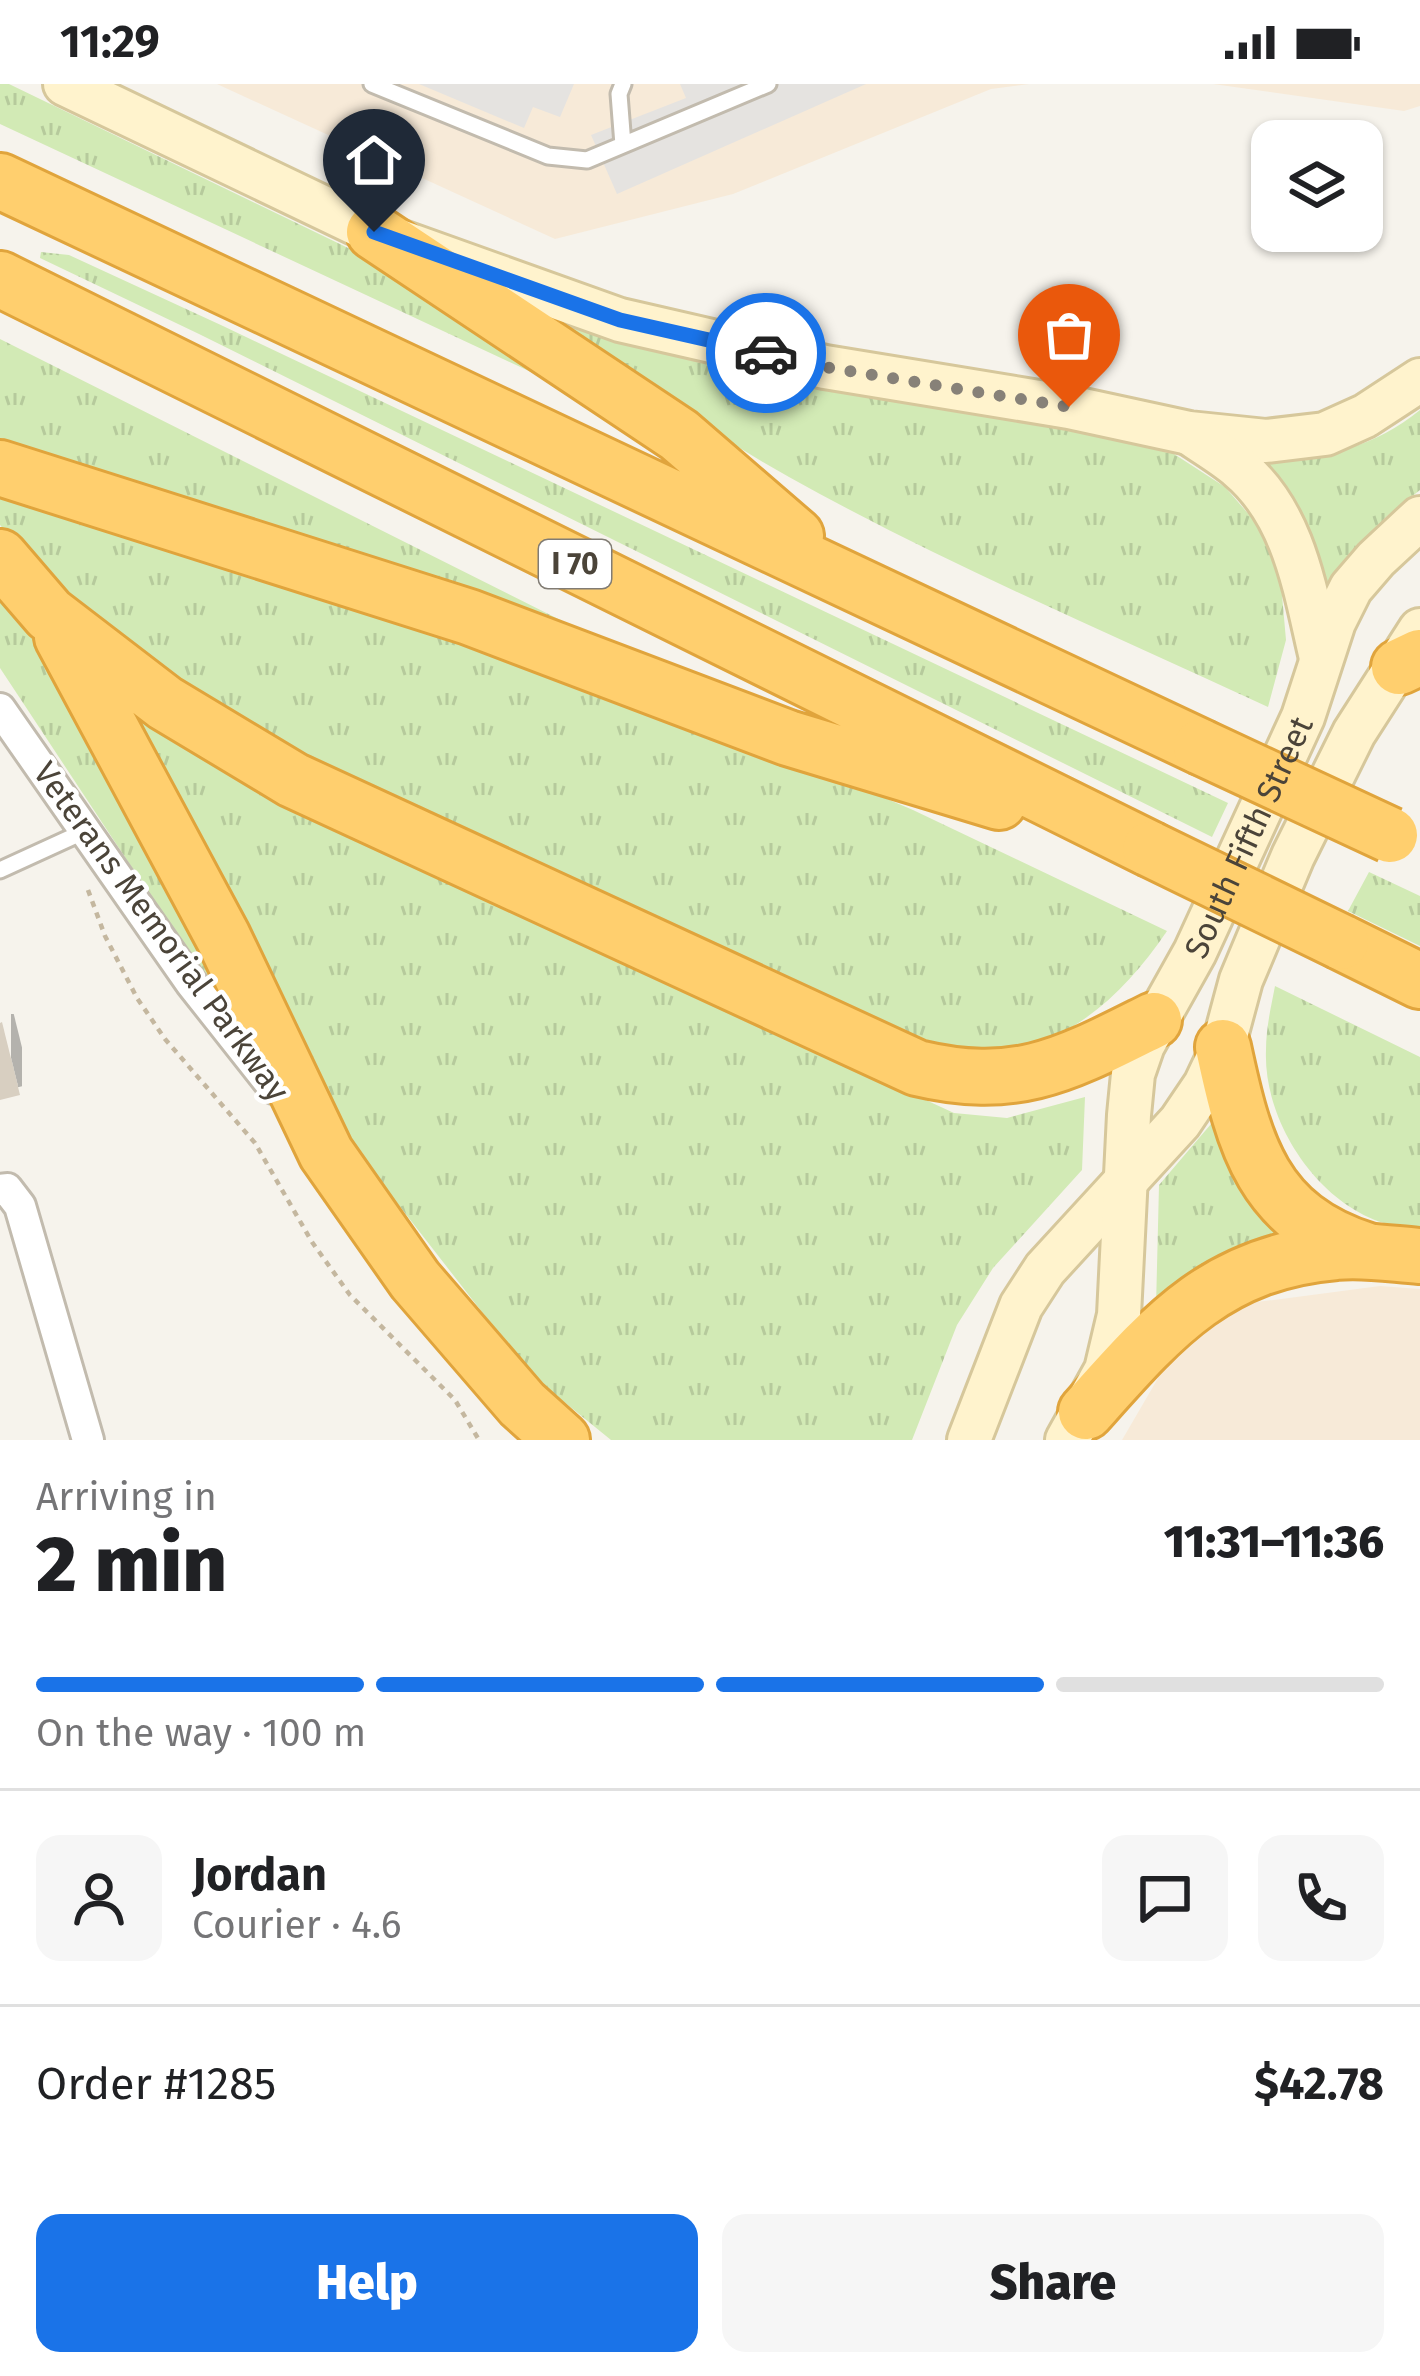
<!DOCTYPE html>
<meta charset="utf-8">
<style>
:root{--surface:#fff;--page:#f6f6f6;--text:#202124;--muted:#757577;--line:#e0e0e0;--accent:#1a73e8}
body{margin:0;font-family:"Fira Sans",sans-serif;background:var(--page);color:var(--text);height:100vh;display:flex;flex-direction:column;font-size:45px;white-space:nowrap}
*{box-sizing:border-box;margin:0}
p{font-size:39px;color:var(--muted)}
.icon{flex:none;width:66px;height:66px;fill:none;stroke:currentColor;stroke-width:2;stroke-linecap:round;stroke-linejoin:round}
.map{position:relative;height:1356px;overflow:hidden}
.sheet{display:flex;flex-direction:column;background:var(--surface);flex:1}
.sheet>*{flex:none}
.controls{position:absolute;left:1251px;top:36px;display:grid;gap:24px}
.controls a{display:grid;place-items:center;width:132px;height:132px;border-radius:24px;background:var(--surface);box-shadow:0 3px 9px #0004;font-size:60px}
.pin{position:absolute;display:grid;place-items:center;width:102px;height:102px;color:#fff;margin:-123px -51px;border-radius:50% 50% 50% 0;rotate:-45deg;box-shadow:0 0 12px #0007}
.pin .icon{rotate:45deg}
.courier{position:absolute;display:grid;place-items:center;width:120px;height:120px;margin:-60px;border:9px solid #1a73e8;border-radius:50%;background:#fff;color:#222;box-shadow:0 3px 15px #0007}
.summary em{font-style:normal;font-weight:800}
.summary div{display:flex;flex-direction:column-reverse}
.summary{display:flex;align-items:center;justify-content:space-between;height:204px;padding:0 36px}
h1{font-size:78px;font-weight:800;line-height:90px}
.bar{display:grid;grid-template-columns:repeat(4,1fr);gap:18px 12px;align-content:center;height:144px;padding:0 36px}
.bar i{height:15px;border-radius:9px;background:var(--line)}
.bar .on{background:var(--accent)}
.bar p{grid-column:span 4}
.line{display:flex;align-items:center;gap:30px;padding:0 36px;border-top:3px solid var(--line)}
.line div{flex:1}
.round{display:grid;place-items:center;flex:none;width:126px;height:126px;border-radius:24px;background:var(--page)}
.button{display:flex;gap:24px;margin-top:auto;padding:24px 36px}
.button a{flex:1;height:138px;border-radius:24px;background:var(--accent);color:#fff;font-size:48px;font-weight:800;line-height:138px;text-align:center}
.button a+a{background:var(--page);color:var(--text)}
.status{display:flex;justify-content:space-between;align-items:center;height:84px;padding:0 60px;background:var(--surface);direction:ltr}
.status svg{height:33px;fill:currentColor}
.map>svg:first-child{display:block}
</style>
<div class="status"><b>11:29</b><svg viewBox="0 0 49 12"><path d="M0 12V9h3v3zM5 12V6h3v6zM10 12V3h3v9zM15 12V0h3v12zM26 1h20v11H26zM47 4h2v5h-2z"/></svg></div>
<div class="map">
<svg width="1420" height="1356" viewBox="0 0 1420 1356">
<defs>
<pattern id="grass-tufts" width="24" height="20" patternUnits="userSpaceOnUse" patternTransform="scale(3)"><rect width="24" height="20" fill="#d2eab5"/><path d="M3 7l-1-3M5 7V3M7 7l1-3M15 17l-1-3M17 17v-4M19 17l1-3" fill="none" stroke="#b6ca9c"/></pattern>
<filter id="shadow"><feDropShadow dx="11" dy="-11" stdDeviation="0" flood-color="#0004"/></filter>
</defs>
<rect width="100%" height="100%" fill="#f6f3ec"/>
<path fill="#f7ead8" d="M 217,0 L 1029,0 L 991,5 L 733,110 L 555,155 Z
M 1213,0 L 1420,0 L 1420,22 L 1404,27 Z
M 1380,1202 L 1420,1205 L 1420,1356 L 1122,1356 L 1175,1265 L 1227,1222 Z"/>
<path fill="url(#grass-tufts)" d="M 0,0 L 9,0 L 404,191 L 595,318 L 0,40 Z
M 41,168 L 69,171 L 223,242 L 1228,719 L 1212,753 L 199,250 L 40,174 Z
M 522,216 L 1171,368 L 1225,403 L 1265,449 L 1280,489 L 1286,556 L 1268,623 C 1107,548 943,479 789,393 C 696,341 609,277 522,216 Z
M 0,255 L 634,573 L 0,364 Z
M 1420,326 L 1420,406 L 1386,433 L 1326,501 C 1312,452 1291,417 1260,377 C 1319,375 1373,365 1420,326 Z
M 0,410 L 216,471 L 706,638 L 913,726 L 1167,847 C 1118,919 1054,976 961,968 C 947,967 931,960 916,956 L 556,786 L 427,738 L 191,613 L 43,490 L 0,441 Z
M 0,507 L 40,561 L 223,904 L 214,908 L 0,584 Z
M 101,595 L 865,988 L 954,1029 L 1007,1034 L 1085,1013 L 1082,1086 L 993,1184 L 957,1241 L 912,1356 L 611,1356 L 531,1291 L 359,1070 L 288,961 Z
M 1369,788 L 1420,812 L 1420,862 L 1348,827 Z
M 1275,902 L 1420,973 L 1420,1147 C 1408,1145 1395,1143 1384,1139 C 1316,1118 1263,1036 1266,966 C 1266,944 1271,923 1275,902 Z
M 1211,1040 L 1217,1043 C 1229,1088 1254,1118 1285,1153 L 1156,1223 L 1159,1101 Z"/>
<path fill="#e5e3e0" d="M 419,0 L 574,0 L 560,33 L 533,23 L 524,44 Z
M 680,0 L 866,0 L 617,110 L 591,51 L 686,14 Z"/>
<path fill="#d8cfc1" filter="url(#shadow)" d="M 2,938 L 20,1011 L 0,1016 L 0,939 Z"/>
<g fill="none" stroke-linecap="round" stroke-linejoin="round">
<defs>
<path id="lane" d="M 372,0 L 548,72 L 587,76 L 768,0
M 623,0 L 619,10 L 623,61
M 0,786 L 83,748"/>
<path id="street" d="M 0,625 L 191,899 L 274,1004
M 0,1106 L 7,1105 L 20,1122 L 88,1356"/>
<g id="secondary">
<path d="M 65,0 L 374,148 L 620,236 L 825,283 L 1069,323 L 1189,349 L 1266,357 L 1325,350 L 1365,332 L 1420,296"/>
<path d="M 1192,351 C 1208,362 1225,372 1239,384 C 1295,431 1305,507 1321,574"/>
<path d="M 969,1356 L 1021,1222 L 1045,1185 L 1180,1038 L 1205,1001 L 1223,963 L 1241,896 L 1293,772 L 1354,649 L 1420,546"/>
<path id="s1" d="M 1067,1356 L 1106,1286 L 1119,1231 L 1129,1031 L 1133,990 L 1143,961 L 1195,868 L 1303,633 L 1334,538 L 1351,504 L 1376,475 L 1420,434"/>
</g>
<path id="highway" d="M 0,97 L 1201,663
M 374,148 L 679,351 L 796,452
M 0,195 L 1150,765
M 0,384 L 469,533 L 788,654 L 999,718
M 0,473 L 49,530 L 165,619 L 293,696 L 917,984 C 1018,1008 1066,980 1154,936
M 62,553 L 223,853 L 326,1069 L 415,1196 L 522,1320 L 562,1356
M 1399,583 L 1420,573
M 1341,858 L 1420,897
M 1223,963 C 1244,1061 1262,1134 1368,1167
M 1086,1328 C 1161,1244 1216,1178 1336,1168 C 1364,1165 1392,1170 1420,1172"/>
</defs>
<use href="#lane" stroke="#c2bbae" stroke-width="21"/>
<use href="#street" stroke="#c2bbae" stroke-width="36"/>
<use href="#secondary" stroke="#d6c79b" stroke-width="48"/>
<use href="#highway" stroke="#e0a43c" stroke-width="60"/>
<path stroke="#c4b79f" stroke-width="4.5" stroke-dasharray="6 6" stroke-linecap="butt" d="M 88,806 L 105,852 L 137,914 L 165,955 L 255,1059 L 312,1158 L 350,1211 L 455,1316 L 479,1356"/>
<use href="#lane" stroke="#fff" stroke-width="15"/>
<use href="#street" stroke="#fff" stroke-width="30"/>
<use href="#secondary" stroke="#fff3cd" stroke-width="42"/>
<use href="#highway" stroke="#ffcf6e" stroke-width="54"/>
<defs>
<path id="highway-bridge" d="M 1201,663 L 1390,751
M 1150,765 L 1341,858"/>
</defs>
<use href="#highway-bridge" stroke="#e0a43c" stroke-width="60" stroke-linecap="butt"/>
<use href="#highway-bridge" stroke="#ffcf6e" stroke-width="54"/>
</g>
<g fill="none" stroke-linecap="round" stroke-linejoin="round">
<path stroke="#878178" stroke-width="12" stroke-dasharray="0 21.6" d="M 766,269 L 825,283 L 1069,323"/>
<path stroke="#1a73e8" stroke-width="15" d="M 374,148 L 620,236 L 766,269"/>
</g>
<g text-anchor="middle" stroke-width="9" stroke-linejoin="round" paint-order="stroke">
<rect fill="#fff" stroke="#817c74" stroke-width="3" x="539" y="456" width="72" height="48" rx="9"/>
<g font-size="30" font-weight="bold" fill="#4b4439">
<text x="575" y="490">I 70</text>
</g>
<g font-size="33" fill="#4b4439" stroke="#fff">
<text dy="12" stroke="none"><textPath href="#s1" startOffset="642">South Fifth Street</textPath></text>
<text transform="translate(162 847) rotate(54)" y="12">Veterans Memorial Parkway</text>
</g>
</g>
</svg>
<div class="controls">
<a><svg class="icon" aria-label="layers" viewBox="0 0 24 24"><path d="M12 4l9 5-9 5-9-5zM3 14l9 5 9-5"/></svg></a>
</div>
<div class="pin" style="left:1069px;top:323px;background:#ea580c"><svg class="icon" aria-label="bag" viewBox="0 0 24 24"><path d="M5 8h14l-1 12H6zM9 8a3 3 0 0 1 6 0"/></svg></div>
<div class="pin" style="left:374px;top:148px;background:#1f2937"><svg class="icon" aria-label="home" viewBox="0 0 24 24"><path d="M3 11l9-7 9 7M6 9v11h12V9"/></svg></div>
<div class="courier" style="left:766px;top:269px"><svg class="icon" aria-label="car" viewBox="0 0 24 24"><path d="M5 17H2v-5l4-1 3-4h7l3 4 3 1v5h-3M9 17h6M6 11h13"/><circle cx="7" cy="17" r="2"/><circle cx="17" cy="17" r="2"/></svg></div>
</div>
<section class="sheet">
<div class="summary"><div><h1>2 min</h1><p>Arriving in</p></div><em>11:31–11:36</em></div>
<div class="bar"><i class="on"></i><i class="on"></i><i class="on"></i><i></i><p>On the way · 100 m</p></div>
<div class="line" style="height:216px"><a class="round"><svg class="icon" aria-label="person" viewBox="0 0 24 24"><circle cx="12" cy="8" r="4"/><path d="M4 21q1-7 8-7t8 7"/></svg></a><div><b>Jordan</b><p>Courier · 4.6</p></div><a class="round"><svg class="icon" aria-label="chat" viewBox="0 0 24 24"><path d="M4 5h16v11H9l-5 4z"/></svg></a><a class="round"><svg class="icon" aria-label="phone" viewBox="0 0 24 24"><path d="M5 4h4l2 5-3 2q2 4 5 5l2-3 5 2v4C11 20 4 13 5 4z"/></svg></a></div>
<div class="line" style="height:156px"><div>Order #1285</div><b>$42.78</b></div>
<div class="button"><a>Help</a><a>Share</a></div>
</section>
